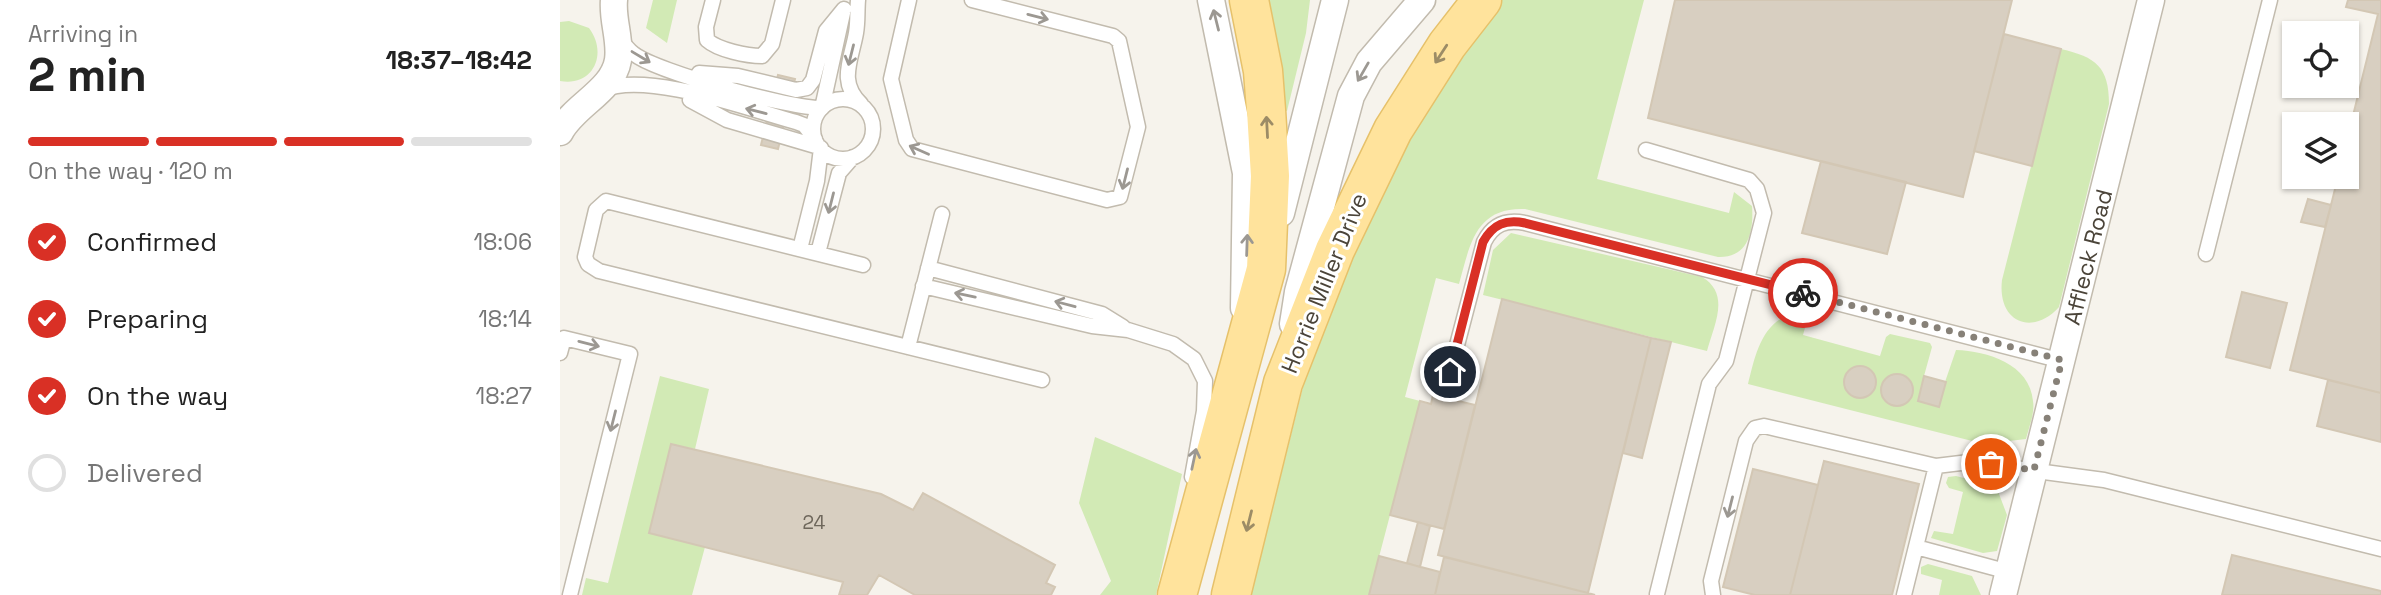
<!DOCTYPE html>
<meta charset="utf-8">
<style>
:root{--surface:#fff;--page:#f6f6f6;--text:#222;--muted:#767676;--line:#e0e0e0;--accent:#d93025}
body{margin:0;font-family:"Space Grotesk",sans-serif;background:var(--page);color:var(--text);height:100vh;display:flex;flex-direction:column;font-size:26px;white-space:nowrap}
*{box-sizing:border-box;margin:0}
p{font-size:23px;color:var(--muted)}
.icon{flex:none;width:38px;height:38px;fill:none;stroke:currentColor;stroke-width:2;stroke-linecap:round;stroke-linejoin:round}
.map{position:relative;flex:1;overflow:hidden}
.side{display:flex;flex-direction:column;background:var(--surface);width:560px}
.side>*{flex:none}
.buttons{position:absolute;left:1722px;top:21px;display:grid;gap:14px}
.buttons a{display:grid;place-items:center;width:77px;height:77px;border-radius:0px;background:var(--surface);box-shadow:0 2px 5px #0004;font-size:35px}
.pin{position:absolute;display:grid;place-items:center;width:60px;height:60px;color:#fff;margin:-30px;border:4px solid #fff;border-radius:50%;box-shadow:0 2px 7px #0007}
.courier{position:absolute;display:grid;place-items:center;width:70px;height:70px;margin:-35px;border:5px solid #d93025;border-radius:50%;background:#fff;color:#222;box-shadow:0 2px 9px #0007}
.overview em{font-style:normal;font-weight:800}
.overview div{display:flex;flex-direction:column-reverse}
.overview{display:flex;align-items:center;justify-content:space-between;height:119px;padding:0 28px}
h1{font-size:46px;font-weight:800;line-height:52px}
.bar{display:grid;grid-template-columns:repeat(4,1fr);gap:10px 7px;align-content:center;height:84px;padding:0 28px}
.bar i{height:9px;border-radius:5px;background:var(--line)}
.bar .active{background:var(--accent)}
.bar p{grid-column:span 4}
ol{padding:0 28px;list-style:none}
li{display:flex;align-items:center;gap:21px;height:77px}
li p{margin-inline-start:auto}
li .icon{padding:7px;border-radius:50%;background:var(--accent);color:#fff;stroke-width:4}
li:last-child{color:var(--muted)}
li i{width:38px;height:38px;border:4px solid var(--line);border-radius:50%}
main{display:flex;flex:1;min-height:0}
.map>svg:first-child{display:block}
</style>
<main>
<section class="side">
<div class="overview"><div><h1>2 min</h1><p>Arriving in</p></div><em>18:37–18:42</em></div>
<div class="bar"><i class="active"></i><i class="active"></i><i class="active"></i><i></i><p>On the way · 120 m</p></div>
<ol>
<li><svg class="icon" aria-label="check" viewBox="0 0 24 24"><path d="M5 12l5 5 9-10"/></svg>Confirmed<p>18:06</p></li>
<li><svg class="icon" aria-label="check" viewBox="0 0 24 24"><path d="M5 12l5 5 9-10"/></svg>Preparing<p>18:14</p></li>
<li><svg class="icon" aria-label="check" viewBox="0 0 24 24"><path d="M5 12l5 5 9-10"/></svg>On the way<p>18:27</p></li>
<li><i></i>Delivered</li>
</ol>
</section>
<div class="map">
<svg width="1821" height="595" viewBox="0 0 1821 595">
<rect width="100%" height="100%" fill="#f6f3ec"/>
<path fill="#d2eab5" d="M 93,0 L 117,0 L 107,43 L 86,28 Z
M 704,0 L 750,0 L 746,33 L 727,111 L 721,111 Z
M 934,0 L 1084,0 L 1037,179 L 1169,213 L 1174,192 L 1192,206 C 1194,232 1188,258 1158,257 L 965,209 C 915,207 910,245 899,284 L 876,278 L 845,397 L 860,401 L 809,595 L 691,595 L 751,355 L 813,192 Z
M 9,21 L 29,28 C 48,53 34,87 0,81 L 0,22 Z
M 1501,49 C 1536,57 1549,67 1549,104 L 1499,307 C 1472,337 1437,322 1442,280 Z
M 951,233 L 1142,277 C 1171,294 1154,325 1147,351 L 923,295 L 933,250 Z
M 1242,312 L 1248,317 L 1243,335 L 1320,356 L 1326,337 L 1330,334 L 1370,343 L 1372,347 L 1364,376 L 1385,382 L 1396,350 C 1427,351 1470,364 1473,401 C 1475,413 1469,427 1466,439 L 1424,444 L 1188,384 C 1196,352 1203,316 1242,312 Z
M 100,376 L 149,389 L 135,449 L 111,444 L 89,533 L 145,547 L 132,595 L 22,595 L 26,578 L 48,583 Z
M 535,437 L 622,474 L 596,595 L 540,595 L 551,581 L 519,503 Z
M 1396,476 L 1436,486 L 1447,515 L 1437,551 L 1423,553 L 1371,538 L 1374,531 L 1393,534 L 1403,492 L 1389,488 L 1386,483 L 1388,477 Z
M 1368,564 L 1412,576 L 1421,595 L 1379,595 L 1382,580 L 1361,574 L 1361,567 Z"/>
<path fill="#d8cfc1" stroke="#d3c7b4" stroke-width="2" d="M 1115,0 L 1452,0 L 1403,197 L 1088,118 Z
M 1788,0 L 1821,0 L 1821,393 L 1730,370 L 1778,177 L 1787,177 L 1787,140 L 1818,14 L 1786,7 Z
M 1444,34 L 1501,49 L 1472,166 L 1414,151 Z
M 218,75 L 235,79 L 218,149 L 201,145 Z
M 1261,161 L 1346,182 L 1327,254 L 1242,233 Z
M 1748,199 L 1771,205 L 1765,227 L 1741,222 Z
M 1682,292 L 1727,303 L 1710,368 L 1666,357 Z
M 942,299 L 1091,338 L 1028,593 L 878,555 Z
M 1091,338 L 1111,342 L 1082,458 L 1063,453 Z
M1284 382a16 16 0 1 1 32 0a16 16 0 1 1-32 0Z
M1321 390a16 16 0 1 1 32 0a16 16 0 1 1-32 0Z
M 1364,376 L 1386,382 L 1379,407 L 1358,401 Z
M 1768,380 L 1821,393 L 1821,442 L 1757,426 Z
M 873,395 L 915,405 L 884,529 L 830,515 L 860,401 L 871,404 Z
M 111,444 L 321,494 L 353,510 L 363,493 L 495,565 L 486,583 L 495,587 L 491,595 L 355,595 L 319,575 L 307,595 L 279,595 L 283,582 L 89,533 Z
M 1264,461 L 1359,484 L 1332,595 L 1230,595 Z
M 1193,469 L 1258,485 L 1230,595 L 1195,595 L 1163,587 Z
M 858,522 L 870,526 L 860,567 L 847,563 Z
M 1672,555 L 1821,591 L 1821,595 L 1662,595 Z
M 819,556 L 880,572 L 875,595 L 809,595 Z
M 884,557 L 1028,593 L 1035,595 L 875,595 Z"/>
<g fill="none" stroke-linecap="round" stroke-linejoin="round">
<defs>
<path id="lane" d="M 153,0 L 146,27 L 147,40 C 158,50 187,56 202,56 L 212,44 L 223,0
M 298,0 C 297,11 298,22 296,33 C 291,61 278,82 301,104
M 349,0 L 331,79 L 346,140 L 352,149 L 547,200 L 560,197 L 578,127 L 559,41 L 553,36 L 412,0
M 59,37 C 63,43 68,50 74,54 C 97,72 232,109 262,108
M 139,73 L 178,76 L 236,90 L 247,88 L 253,80 L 266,31 L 284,9
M 42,90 C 88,71 188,109 236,122 L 244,125 L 255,139
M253 129a30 30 0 1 1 60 0a30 30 0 1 1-60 0Z
M 130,100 L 167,120 L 259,147
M 262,108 L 283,13
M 1086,150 L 1189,180 L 1197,189 L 1204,213 L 1166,361 L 1149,384 L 1097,594
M 240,249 L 257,181 L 261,148
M 258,253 L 279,173 L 293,157
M 1646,254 L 1710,0
M 303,265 L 46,201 L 36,210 L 25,257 L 28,264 L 39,271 L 482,380
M 368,268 L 542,314 L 563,327
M 363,286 L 532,326 L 568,330 L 613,344 L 634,359 L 645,381 L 644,411 L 632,477
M 348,347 L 382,214
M 0,353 L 4,338 L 70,354 L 10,595
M 890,372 L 924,242 C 933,224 946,219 965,223 L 1502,361
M 1376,466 L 1409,462 L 1544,480 L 1821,549
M 1356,547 L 1449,572
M 1153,595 L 1151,581 L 1186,441 L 1195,428 L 1204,426 L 1376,466 L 1344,595"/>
<path id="street" d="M 651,0 L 686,173 L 684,308
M 0,132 C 14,105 53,91 58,60 C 61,40 52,20 54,0
M 721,213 L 775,0
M 733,324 L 738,292 L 791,96 L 809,62 L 862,0
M 1443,595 L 1591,0"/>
<path id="primary" d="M 617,595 L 706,269 L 710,176 L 706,110 L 703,71 L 689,0
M 671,595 L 723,383 L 775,250 L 833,130 L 887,45 L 922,0"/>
</defs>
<use href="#lane" stroke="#c2bbae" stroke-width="17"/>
<use href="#street" stroke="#c2bbae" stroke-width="29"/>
<use href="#primary" stroke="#e6c16a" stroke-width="41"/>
<use href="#lane" stroke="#fff" stroke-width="14"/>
<use href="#street" stroke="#fff" stroke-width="26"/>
<use href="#primary" stroke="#ffe39c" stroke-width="38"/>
</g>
<defs><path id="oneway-shaft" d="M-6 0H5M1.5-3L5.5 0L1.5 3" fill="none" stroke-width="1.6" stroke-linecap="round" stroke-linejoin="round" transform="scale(1.75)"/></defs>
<g stroke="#9c9892">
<use href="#oneway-shaft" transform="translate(478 17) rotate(14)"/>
<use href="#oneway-shaft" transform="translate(656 20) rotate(-104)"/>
<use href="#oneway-shaft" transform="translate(291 55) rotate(104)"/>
<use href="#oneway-shaft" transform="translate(81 57) rotate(31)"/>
<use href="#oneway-shaft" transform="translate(803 72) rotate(120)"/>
<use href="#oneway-shaft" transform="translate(196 111) rotate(-166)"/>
<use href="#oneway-shaft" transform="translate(359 150) rotate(-156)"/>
<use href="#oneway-shaft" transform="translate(565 179) rotate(104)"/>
<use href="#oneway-shaft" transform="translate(271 203) rotate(104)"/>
<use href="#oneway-shaft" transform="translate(687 245) rotate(-88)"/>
<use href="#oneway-shaft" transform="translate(405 295) rotate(-168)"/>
<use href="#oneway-shaft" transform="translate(505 304) rotate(-165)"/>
<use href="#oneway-shaft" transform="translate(29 344) rotate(14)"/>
<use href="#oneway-shaft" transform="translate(53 421) rotate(104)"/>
<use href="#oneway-shaft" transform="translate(634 459) rotate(-78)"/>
<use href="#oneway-shaft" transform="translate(1170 507) rotate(104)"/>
</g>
<g stroke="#9c8c66">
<use href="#oneway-shaft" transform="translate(881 54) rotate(123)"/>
<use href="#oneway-shaft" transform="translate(707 127) rotate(-93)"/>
<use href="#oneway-shaft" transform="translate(689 521) rotate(104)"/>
</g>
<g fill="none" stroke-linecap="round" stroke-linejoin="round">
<path stroke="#878178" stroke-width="7" stroke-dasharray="0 12.6" d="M 1243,293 L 1502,360 L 1474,470 L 1431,464"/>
<path stroke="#d93025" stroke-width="9" d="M 890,372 L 923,242 C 933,224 946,219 965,223 L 1243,293"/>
</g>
<g text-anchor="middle" stroke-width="6" stroke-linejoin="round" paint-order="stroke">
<g font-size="19" fill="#6e675b">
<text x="254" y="529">24</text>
</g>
<g font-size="23" fill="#4b4439" stroke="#fff">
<text transform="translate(1528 257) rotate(-76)" y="8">Affleck Road</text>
<text transform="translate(764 283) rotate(-68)" y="8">Horrie Miller Drive</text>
</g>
</g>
</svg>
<div class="buttons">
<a><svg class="icon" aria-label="locate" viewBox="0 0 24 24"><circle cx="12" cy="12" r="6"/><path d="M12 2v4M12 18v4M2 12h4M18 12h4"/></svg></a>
<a><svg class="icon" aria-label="layers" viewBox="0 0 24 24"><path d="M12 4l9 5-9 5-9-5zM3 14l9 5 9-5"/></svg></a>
</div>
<div class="pin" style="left:1431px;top:464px;background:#ea580c"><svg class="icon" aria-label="bag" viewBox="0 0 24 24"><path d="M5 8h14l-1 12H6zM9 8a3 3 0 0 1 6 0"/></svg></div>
<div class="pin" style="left:890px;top:372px;background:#1f2937"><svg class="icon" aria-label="home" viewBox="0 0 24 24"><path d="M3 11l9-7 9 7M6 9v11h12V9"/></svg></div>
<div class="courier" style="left:1243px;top:293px"><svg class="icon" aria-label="bike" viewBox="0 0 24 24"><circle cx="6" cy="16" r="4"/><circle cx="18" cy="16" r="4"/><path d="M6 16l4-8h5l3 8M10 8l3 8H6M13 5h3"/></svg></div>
</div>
</main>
